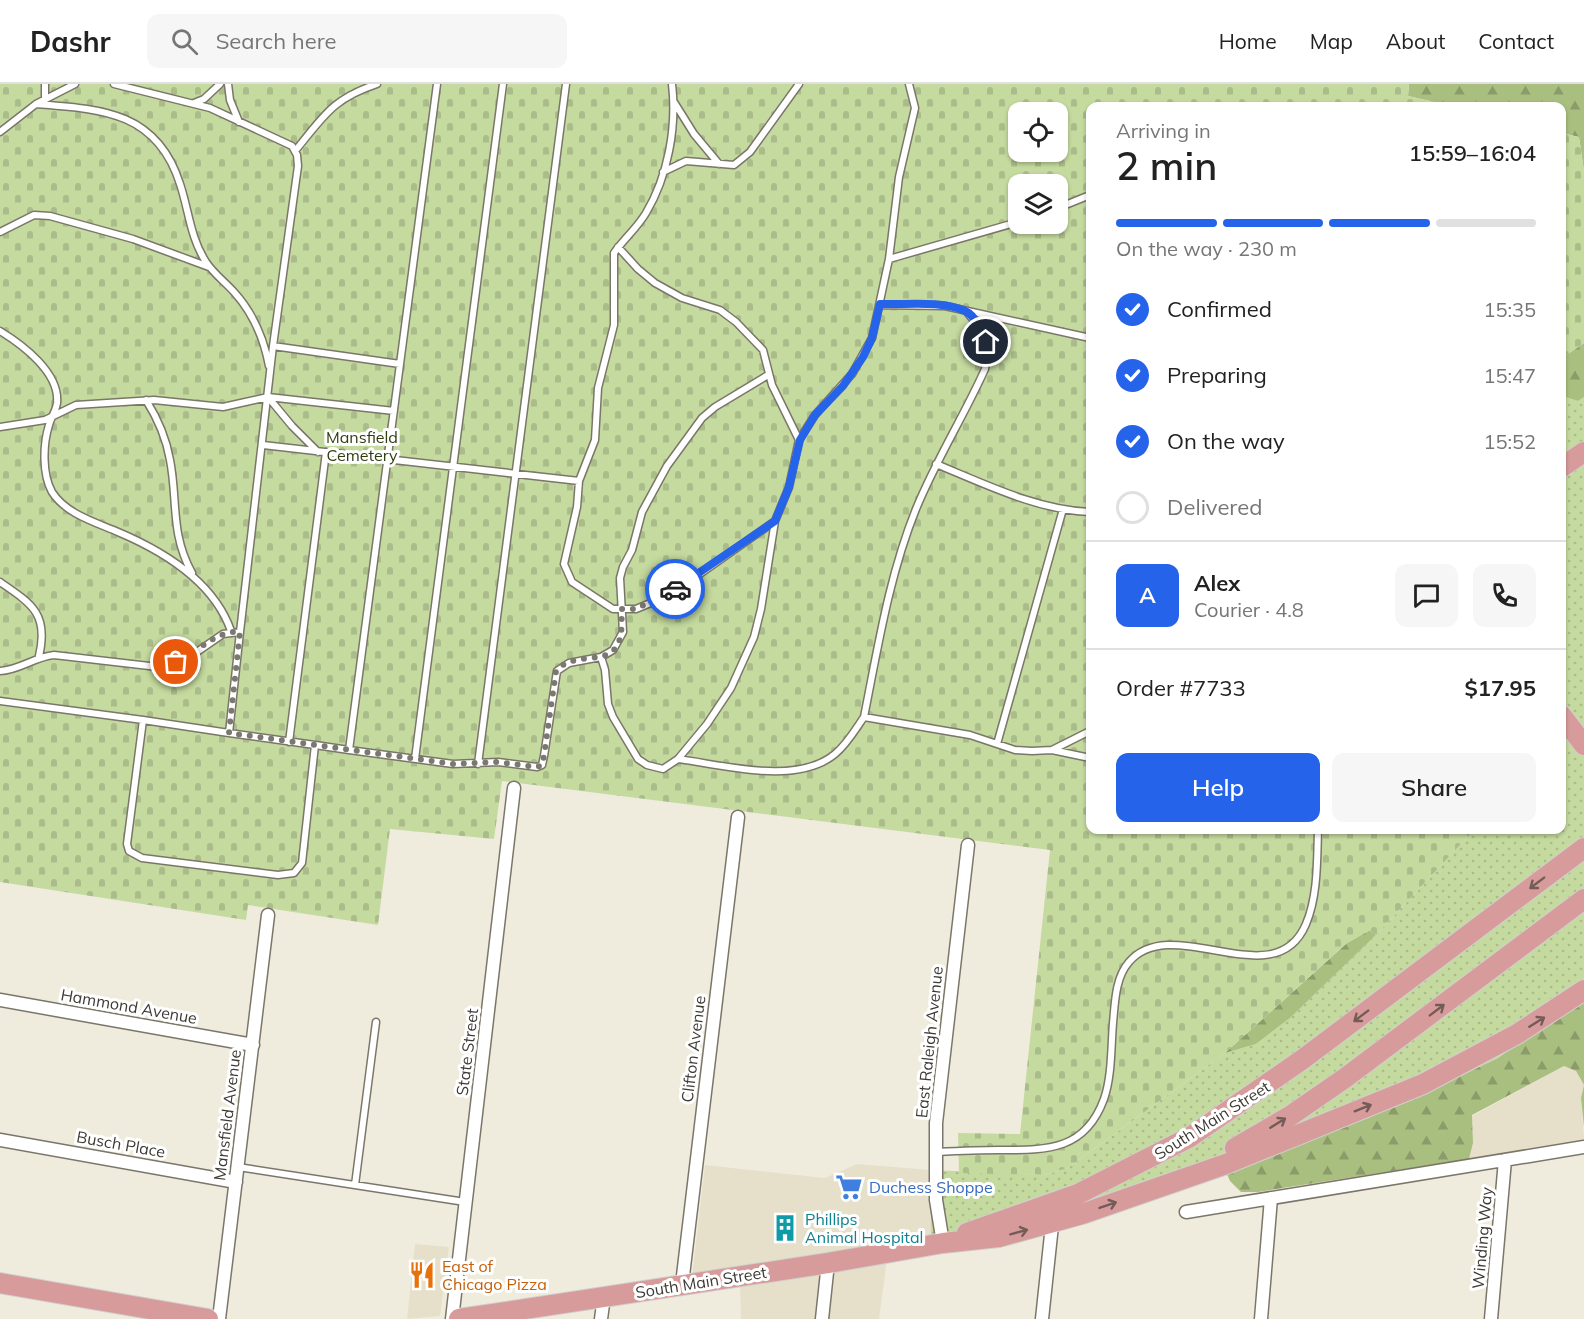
<!DOCTYPE html>
<meta charset="utf-8">
<style>
:root{--surface:#fff;--page:#f6f6f6;--text:#222;--muted:#767676;--line:#e0e0e0;--accent:#2563eb}
body{margin:0;font-family:Mulish,sans-serif;background:var(--page);color:var(--text);height:100vh;display:flex;flex-direction:column;font-size:22px;white-space:nowrap}
*{box-sizing:border-box;margin:0}
p{font-size:20px;color:var(--muted)}
.icon{flex:none;width:33px;height:33px;fill:none;stroke:currentColor;stroke-width:2;stroke-linecap:round;stroke-linejoin:round}
.map{position:relative;flex:1;overflow:hidden}
.side{position:absolute;left:1086px;top:18px;width:480px;height:732px;display:flex;flex-direction:column;background:var(--surface);border-radius:12px;box-shadow:0 2px 4px #0004}
.side>*{flex:none}
.controls{position:absolute;left:1008px;top:18px;display:grid;gap:12px}
.controls a{display:grid;place-items:center;width:60px;height:60px;border-radius:12px;background:var(--surface);box-shadow:0 2px 4px #0004;font-size:30px}
.pin{position:absolute;display:grid;place-items:center;width:51px;height:51px;color:#fff;margin:-26px;border:3px solid #fff;border-radius:50%;box-shadow:0 2px 6px #0007}
.courier{position:absolute;display:grid;place-items:center;width:60px;height:60px;margin:-30px;border:4px solid #2563eb;border-radius:50%;background:#fff;color:#222;box-shadow:0 2px 8px #0007}
.headline em{font-style:normal;font-weight:600}
.headline div{display:flex;flex-direction:column-reverse}
.headline{display:flex;align-items:center;justify-content:space-between;height:102px;padding:0 30px}
h1{font-size:39px;font-weight:600;line-height:45px}
.bar{display:grid;grid-template-columns:repeat(4,1fr);gap:9px 6px;align-content:center;height:72px;padding:0 30px}
.bar i{height:8px;border-radius:4px;background:var(--line)}
.bar .current{background:var(--accent)}
.bar p{grid-column:span 4}
.line{display:flex;align-items:center;gap:15px;padding:0 30px;border-top:2px solid var(--line)}
.line div{flex:1}
.round{display:grid;place-items:center;flex:none;width:63px;height:63px;border-radius:12px;background:var(--page)}
ol{padding:0 30px;list-style:none}
li{display:flex;align-items:center;gap:18px;height:66px}
li p{margin-inline-start:auto}
li .icon{padding:6px;border-radius:50%;background:var(--accent);color:#fff;stroke-width:4}
li:last-child{color:var(--muted)}
li i{width:33px;height:33px;border:3px solid var(--line);border-radius:50%}
.button{display:flex;gap:12px;margin-top:auto;padding:12px 30px}
.button a{flex:1;height:69px;border-radius:12px;background:var(--accent);color:#fff;font-size:24px;font-weight:600;line-height:69px;text-align:center}
.button a+a{background:var(--page);color:var(--text)}
header{display:flex;align-items:center;gap:36px;box-sizing:border-box;height:84px;padding:0 30px;background:var(--surface);border-bottom:2px solid var(--line)}
header strong{font-size:28px}
nav{display:flex;gap:33px;margin-inline-start:auto;font-size:21px}
.search{width:420px;height:54px;background:var(--page);display:flex;align-items:center;gap:15px;box-sizing:border-box;padding:0 21px;border-radius:12px;color:var(--muted);font-size:22px}
.map>svg:first-child{display:block}
</style>
<header>
<strong>Dashr</strong>
<div class="search"><svg class="icon" aria-label="search" viewBox="0 0 24 24"><circle cx="10" cy="10" r="6"/><path d="M15 15l6 6"/></svg>Search here</div>
<nav><a>Home</a><a>Map</a><a>About</a><a>Contact</a></nav>
</header>
<div class="map">
<svg width="1584" height="1235" viewBox="0 0 1584 1235">
<defs>
<pattern id="grass-dots" width="8" height="8" patternUnits="userSpaceOnUse" patternTransform="scale(1.5)"><rect width="8" height="8" fill="#c5da9f"/><path d="M2 2h.1M6 6h.1" fill="none" stroke="#aabc8a" stroke-width="1.8" stroke-linecap="round"/></pattern>
<pattern id="forest-firs" width="22" height="20" patternUnits="userSpaceOnUse" patternTransform="scale(1.5)"><rect width="22" height="20" fill="#a9bf80"/><path d="M5 1l3.5 6h-7zM16 11l3.5 6h-7z" fill="#8b9c6a"/></pattern>
<pattern id="cemetery-stones" width="16" height="16" patternUnits="userSpaceOnUse" patternTransform="scale(1.5)"><rect width="16" height="16" fill="#c5da9f"/><path d="M2 7V4a2 2 0 0 1 4 0v3zM10 15v-3a2 2 0 0 1 4 0v3z" fill="#aabc8a"/></pattern>
</defs>
<rect width="100%" height="100%" fill="#f0ecdd"/>
<path fill="#e6e0ca" d="M 1564,982 L 1576,987 L 1584,1001 L 1581,1014 L 1584,1055 L 1469,1075 L 1473,1059 L 1472,1032 Z
M 857,1080 L 931,1086 L 931,1171 L 887,1175 L 879,1235 L 741,1235 L 740,1196 L 691,1202 L 705,1081 L 825,1094 Z
M 415,1160 L 449,1163 L 440,1232 L 407,1235 Z"/>
<path fill="url(#grass-dots)" d="M 1562,312 L 1578,317 L 1584,313 L 1584,913 L 1498,974 L 1402,1020 L 1277,1069 L 931,1171 L 931,1086 L 1044,1091 L 1068,1084 L 1225,969 L 1256,960 L 1290,934 L 1376,851 L 1474,746 L 1562,746 Z"/>
<path fill="url(#forest-firs)" d="M 1409,0 L 1584,0 L 1584,87 L 1579,53 L 1562,49 L 1562,22 L 1452,22 L 1408,12 Z
M 1584,259 L 1584,313 L 1578,317 L 1562,312 L 1562,274 Z
M 1370,846 L 1376,851 L 1290,934 L 1256,960 L 1225,969 L 1347,859 Z
M 1584,913 L 1584,1043 L 1581,1014 L 1584,1001 L 1576,987 L 1564,982 L 1472,1031 L 1473,1059 L 1469,1075 L 1258,1108 L 1241,1108 L 1230,1097 L 1226,1088 L 1402,1020 L 1498,974 Z"/>
<path fill="url(#cemetery-stones)" fill-rule="evenodd" d="M 0,0 L 1409,0 L 1408,12 L 1452,22 L 1090,22 L 1090,746 L 1474,746 L 1376,851 L 1370,846 L 1347,859 L 1225,969 L 1068,1084 L 1044,1091 L 959,1089 L 958,1049 L 1020,1050 L 1050,766 L 502,697 L 494,755 L 390,745 L 378,841 L 248,821 L 246,836 L 0,798 ZM 1018,28 L 1058,28 L 1058,68 L 1018,68 ZM 1018,100 L 1058,100 L 1058,140 L 1018,140 Z
M 1562,49 L 1579,53 L 1584,87 L 1584,259 L 1562,274 Z"/>
<g fill="none" stroke-linecap="round" stroke-linejoin="round">
<defs>
<path id="service" d="M 228,0 L 230,16 L 239,38
M 437,0 L 349,666 L 453,680 L 498,678 L 537,683 L 542,681 L 544,672 L 557,587 L 569,579 L 601,573
M 45,16 L 45,0
M 674,18 L 694,50 L 719,80
M 194,19 L 204,15 L 220,0
M 36,20 C 101,25 157,27 180,100 C 189,127 190,153 206,178 C 213,189 225,198 234,208 C 253,229 264,255 269,282
M 0,48 L 36,20 L 75,0
M 295,67 C 324,32 332,15 377,0
M 663,88 L 686,77 L 734,81 L 750,68 L 799,0
M 1058,124 L 1090,111
M 0,148 L 34,131 L 50,132 L 133,155 L 209,183
M 618,163 L 638,185 L 655,199 L 682,214 L 720,226 L 736,238 L 763,266 L 772,301 L 799,356 L 789,403 L 775,437 L 761,525 L 754,553 L 731,604 L 707,640 L 678,675
M 889,175 L 1018,138
M 880,221 L 945,222 L 1090,254
M 0,247 C 23,261 60,289 57,319 C 56,327 51,333 49,341 C 43,360 42,390 52,408 C 66,430 95,438 118,448 C 163,467 214,498 231,547
M 273,262 L 400,280
M 768,291 L 715,323 L 702,334 L 667,382 L 642,428 L 632,466 L 623,483 L 620,494 L 623,548 L 613,566 L 601,573 L 605,586 L 608,620 L 613,633 L 638,675 L 647,681 L 663,685 L 678,675 C 724,681 796,702 835,670 C 847,660 855,646 864,633 L 970,651 L 1015,666 L 1032,667 L 1052,666 L 1090,647
M 268,313 L 292,342 L 318,368
M 146,316 C 158,335 166,353 170,376 C 178,417 170,449 192,489
M 0,343 L 45,336 L 76,321 L 154,316 L 223,323 L 268,313 L 394,327
M 799,356 L 815,331 L 852,290 L 872,254 L 889,175 L 899,93 L 915,24 L 909,0
M 263,361 L 579,397 L 595,356 L 598,304 L 614,241 L 614,169 C 624,155 637,144 646,129 C 668,92 677,43 672,0
M 936,380 C 985,400 1037,426 1090,428
M 579,397 L 577,423 L 564,480 L 572,498 L 613,525 L 636,525 L 653,518 L 694,494 L 775,437
M 0,498 C 32,520 49,530 39,572
M 240,548 L 229,649 L 143,636 L 127,760 L 129,767 L 142,774 L 278,791 L 294,789 L 302,779 L 303,770 L 315,661 L 349,666
M 0,587 C 20,586 34,573 54,571 L 158,583 L 194,570 L 223,550 L 240,548 L 273,262 L 298,82 L 297,71 L 292,62 L 210,24 L 114,0
M 0,617 L 143,636
M 864,633 C 878,563 889,492 916,425 C 936,376 964,332 985,285 C 990,261 982,246 967,228
M 229,649 L 315,661
M 289,658 L 326,368
M 997,660 L 1063,425
M 1052,666 L 1090,674
M 415,675 L 503,0
M 478,680 L 566,0
M 936,1068 C 957,1067 978,1066 999,1066 C 1047,1066 1085,1067 1104,1015 C 1112,992 1111,963 1113,939 C 1115,919 1115,894 1129,878 C 1173,827 1275,914 1306,840 C 1318,812 1317,776 1318,746
M 238,1083 L 465,1118
M 355,1101 L 376,938"/>
<path id="minor" d="M 0,916 L 253,961
M 0,1056 L 236,1098
M 1186,1128 L 1584,1063
M 943,1159 L 936,1116 L 936,1039 L 968,761
M 682,1200 L 738,733
M 219,1235 L 268,831
M 452,1235 L 514,704
M 601,1235 L 604,1213
M 822,1235 L 828,1179
M 1042,1235 L 1053,1132
M 1261,1235 L 1271,1114
M 1491,1235 L 1505,1076"/>
<path id="trunk" d="M 1562,383 L 1584,368
M 1562,632 L 1584,661
M 1235,1064 L 1290,1032 L 1345,994 L 1584,815
M 967,1149 L 1078,1110 L 1190,1053 L 1303,975 L 1584,764
M 0,1199 L 208,1235
M 459,1235 L 828,1179 L 943,1159 L 999,1153 L 1082,1130 L 1226,1080 L 1423,1000 L 1517,950 L 1584,906"/>
</defs>
<use href="#service" stroke="#7a7669" stroke-width="9"/>
<use href="#minor" stroke="#7a7669" stroke-width="15"/>
<use href="#trunk" stroke="#d0d0ce" stroke-width="22"/>
<use href="#service" stroke="#fff" stroke-width="6"/>
<use href="#minor" stroke="#fff" stroke-width="12"/>
<use href="#trunk" stroke="#d89b9c" stroke-width="20"/>
</g>
<defs><path id="oneway-shaft" d="M-6 0H5M1.5-3L5.5 0L1.5 3" fill="none" stroke-width="1.6" stroke-linecap="round" stroke-linejoin="round" transform="scale(1.5)"/></defs>
<g stroke="#735c58">
<use href="#oneway-shaft" transform="translate(1537 799) rotate(143)"/>
<use href="#oneway-shaft" transform="translate(1437 926) rotate(-37)"/>
<use href="#oneway-shaft" transform="translate(1361 932) rotate(143)"/>
<use href="#oneway-shaft" transform="translate(1537 938) rotate(-32)"/>
<use href="#oneway-shaft" transform="translate(1363 1024) rotate(-22)"/>
<use href="#oneway-shaft" transform="translate(1278 1039) rotate(-32)"/>
<use href="#oneway-shaft" transform="translate(1108 1121) rotate(-19)"/>
<use href="#oneway-shaft" transform="translate(1019 1148) rotate(-15)"/>
</g>
<g fill="none" stroke-linecap="round" stroke-linejoin="round">
<path stroke="#7b786f" stroke-width="6" stroke-dasharray="0 10.8" d="M 176,578 C 198,568 216,546 240,548 L 229,649 L 453,680 L 498,678 L 537,683 L 542,681 L 544,672 L 556,587 C 581,559 628,597 621,525 L 636,525 L 675,505"/>
<path stroke="#2563eb" stroke-width="8" d="M 675,505 L 775,437 L 789,403 L 800,356 L 815,331 L 843,302 L 863,273 L 872,254 L 880,220 C 906,221 941,216 965,227 C 976,232 982,247 986,258"/>
</g>
<defs>
<symbol id="supermarket-bare" viewBox="-9 -9 18 18"><path d="M-6-5.5h2.5l.6 2H6L4.5 2H-2.5L-4.4-4H-6ZM-1.5 3.2a1.3 1.3 0 1 0 .1 0ZM3 3.2a1.3 1.3 0 1 0 .1 0Z" fill="#3f7fe0" stroke="#fff" stroke-width="2.5" paint-order="stroke"/></symbol>
<symbol id="building-bare" viewBox="-9 -9 18 18"><path d="M-4-6H4V6H1V3H-1V6H-4ZM-2.5-4.3h1.7v1.8h-1.7ZM.8-4.3h1.7v1.8H.8ZM-2.5-1h1.7V.8h-1.7ZM.8-1h1.7V.8H.8Z" fill="#0f9aa8" stroke="#fff" stroke-width="2.5" paint-order="stroke"/></symbol>
<symbol id="restaurant-bare" viewBox="-9 -9 18 18"><path d="M-5-6h1v4h1v-4h1v4h1v-4h1v5L-1.5 .5V6h-2V.5L-5-1ZM5-6V6H3V1.5H1.5Q1.5-4 5-6Z" fill="#e8710a" stroke="#fff" stroke-width="2.5" paint-order="stroke"/></symbol>
</defs>
<g fill-rule="evenodd">
<use href="#supermarket-bare" x="830" y="1084" width="38" height="38"/>
<use href="#building-bare" x="766" y="1125" width="38" height="38"/>
<use href="#restaurant-bare" x="403" y="1172" width="38" height="38"/>
</g>
<g text-anchor="middle" stroke-width="6" stroke-linejoin="round" paint-order="stroke">
<g font-size="16" fill="#303e0f" stroke="#fff">
<text x="362" y="359">Mansfield<tspan x="362" dy="18">Cemetery</tspan></text>
</g>
<g font-size="16" fill="#3c3a34" stroke="#fff">
<text transform="translate(129 922) rotate(10)" y="6">Hammond Avenue</text>
<text transform="translate(929 958) rotate(-84)" y="6">East Raleigh Avenue</text>
<text transform="translate(693 965) rotate(-83)" y="6">Clifton Avenue</text>
<text transform="translate(467 968) rotate(-83)" y="6">State Street</text>
<text transform="translate(227 1031) rotate(-83)" y="6">Mansfield Avenue</text>
<text transform="translate(1212 1036) rotate(-32)" y="6">South Main Street</text>
<text transform="translate(121 1060) rotate(10)" y="6">Busch Place</text>
<text transform="translate(1482 1154) rotate(-85)" y="6">Winding Way</text>
<text transform="translate(701 1198) rotate(-9)" y="6">South Main Street</text>
</g>
<g font-size="16" fill="#366cbe" stroke="#fff" text-anchor="start">
<text x="869" y="1109">Duchess Shoppe</text>
</g>
<g font-size="16" fill="#0d838f" stroke="#fff" text-anchor="start">
<text x="805" y="1141">Phillips<tspan x="805" dy="18">Animal Hospital</tspan></text>
</g>
<g font-size="16" fill="#c56008" stroke="#fff" text-anchor="start">
<text x="442" y="1188">East of<tspan x="442" dy="18">Chicago Pizza</tspan></text>
</g>
</g>
</svg>
<div class="controls">
<a><svg class="icon" aria-label="locate" viewBox="0 0 24 24"><circle cx="12" cy="12" r="6"/><path d="M12 2v4M12 18v4M2 12h4M18 12h4"/></svg></a>
<a><svg class="icon" aria-label="layers" viewBox="0 0 24 24"><path d="M12 4l9 5-9 5-9-5zM3 14l9 5 9-5"/></svg></a>
</div>
<div class="pin" style="left:176px;top:578px;background:#ea580c"><svg class="icon" aria-label="bag" viewBox="0 0 24 24"><path d="M5 8h14l-1 12H6zM9 8a3 3 0 0 1 6 0"/></svg></div>
<div class="pin" style="left:986px;top:258px;background:#1f2937"><svg class="icon" aria-label="home" viewBox="0 0 24 24"><path d="M3 11l9-7 9 7M6 9v11h12V9"/></svg></div>
<div class="courier" style="left:675px;top:505px"><svg class="icon" aria-label="car" viewBox="0 0 24 24"><path d="M5 17H2v-5l4-1 3-4h7l3 4 3 1v5h-3M9 17h6M6 11h13"/><circle cx="7" cy="17" r="2"/><circle cx="17" cy="17" r="2"/></svg></div>
<section class="side">
<div class="headline"><div><h1>2 min</h1><p>Arriving in</p></div><em>15:59–16:04</em></div>
<div class="bar"><i class="current"></i><i class="current"></i><i class="current"></i><i></i><p>On the way · 230 m</p></div>
<ol>
<li><svg class="icon" aria-label="check" viewBox="0 0 24 24"><path d="M5 12l5 5 9-10"/></svg>Confirmed<p>15:35</p></li>
<li><svg class="icon" aria-label="check" viewBox="0 0 24 24"><path d="M5 12l5 5 9-10"/></svg>Preparing<p>15:47</p></li>
<li><svg class="icon" aria-label="check" viewBox="0 0 24 24"><path d="M5 12l5 5 9-10"/></svg>On the way<p>15:52</p></li>
<li><i></i>Delivered</li>
</ol>
<div class="line" style="height:108px"><b class="round" style="background:var(--accent);color:#fff">A</b><div><b>Alex</b><p>Courier · 4.8</p></div><a class="round"><svg class="icon" aria-label="chat" viewBox="0 0 24 24"><path d="M4 5h16v11H9l-5 4z"/></svg></a><a class="round"><svg class="icon" aria-label="phone" viewBox="0 0 24 24"><path d="M5 4h4l2 5-3 2q2 4 5 5l2-3 5 2v4C11 20 4 13 5 4z"/></svg></a></div>
<div class="line" style="height:78px"><div>Order #7733</div><b>$17.95</b></div>
<div class="button"><a>Help</a><a>Share</a></div>
</section>
</div>
